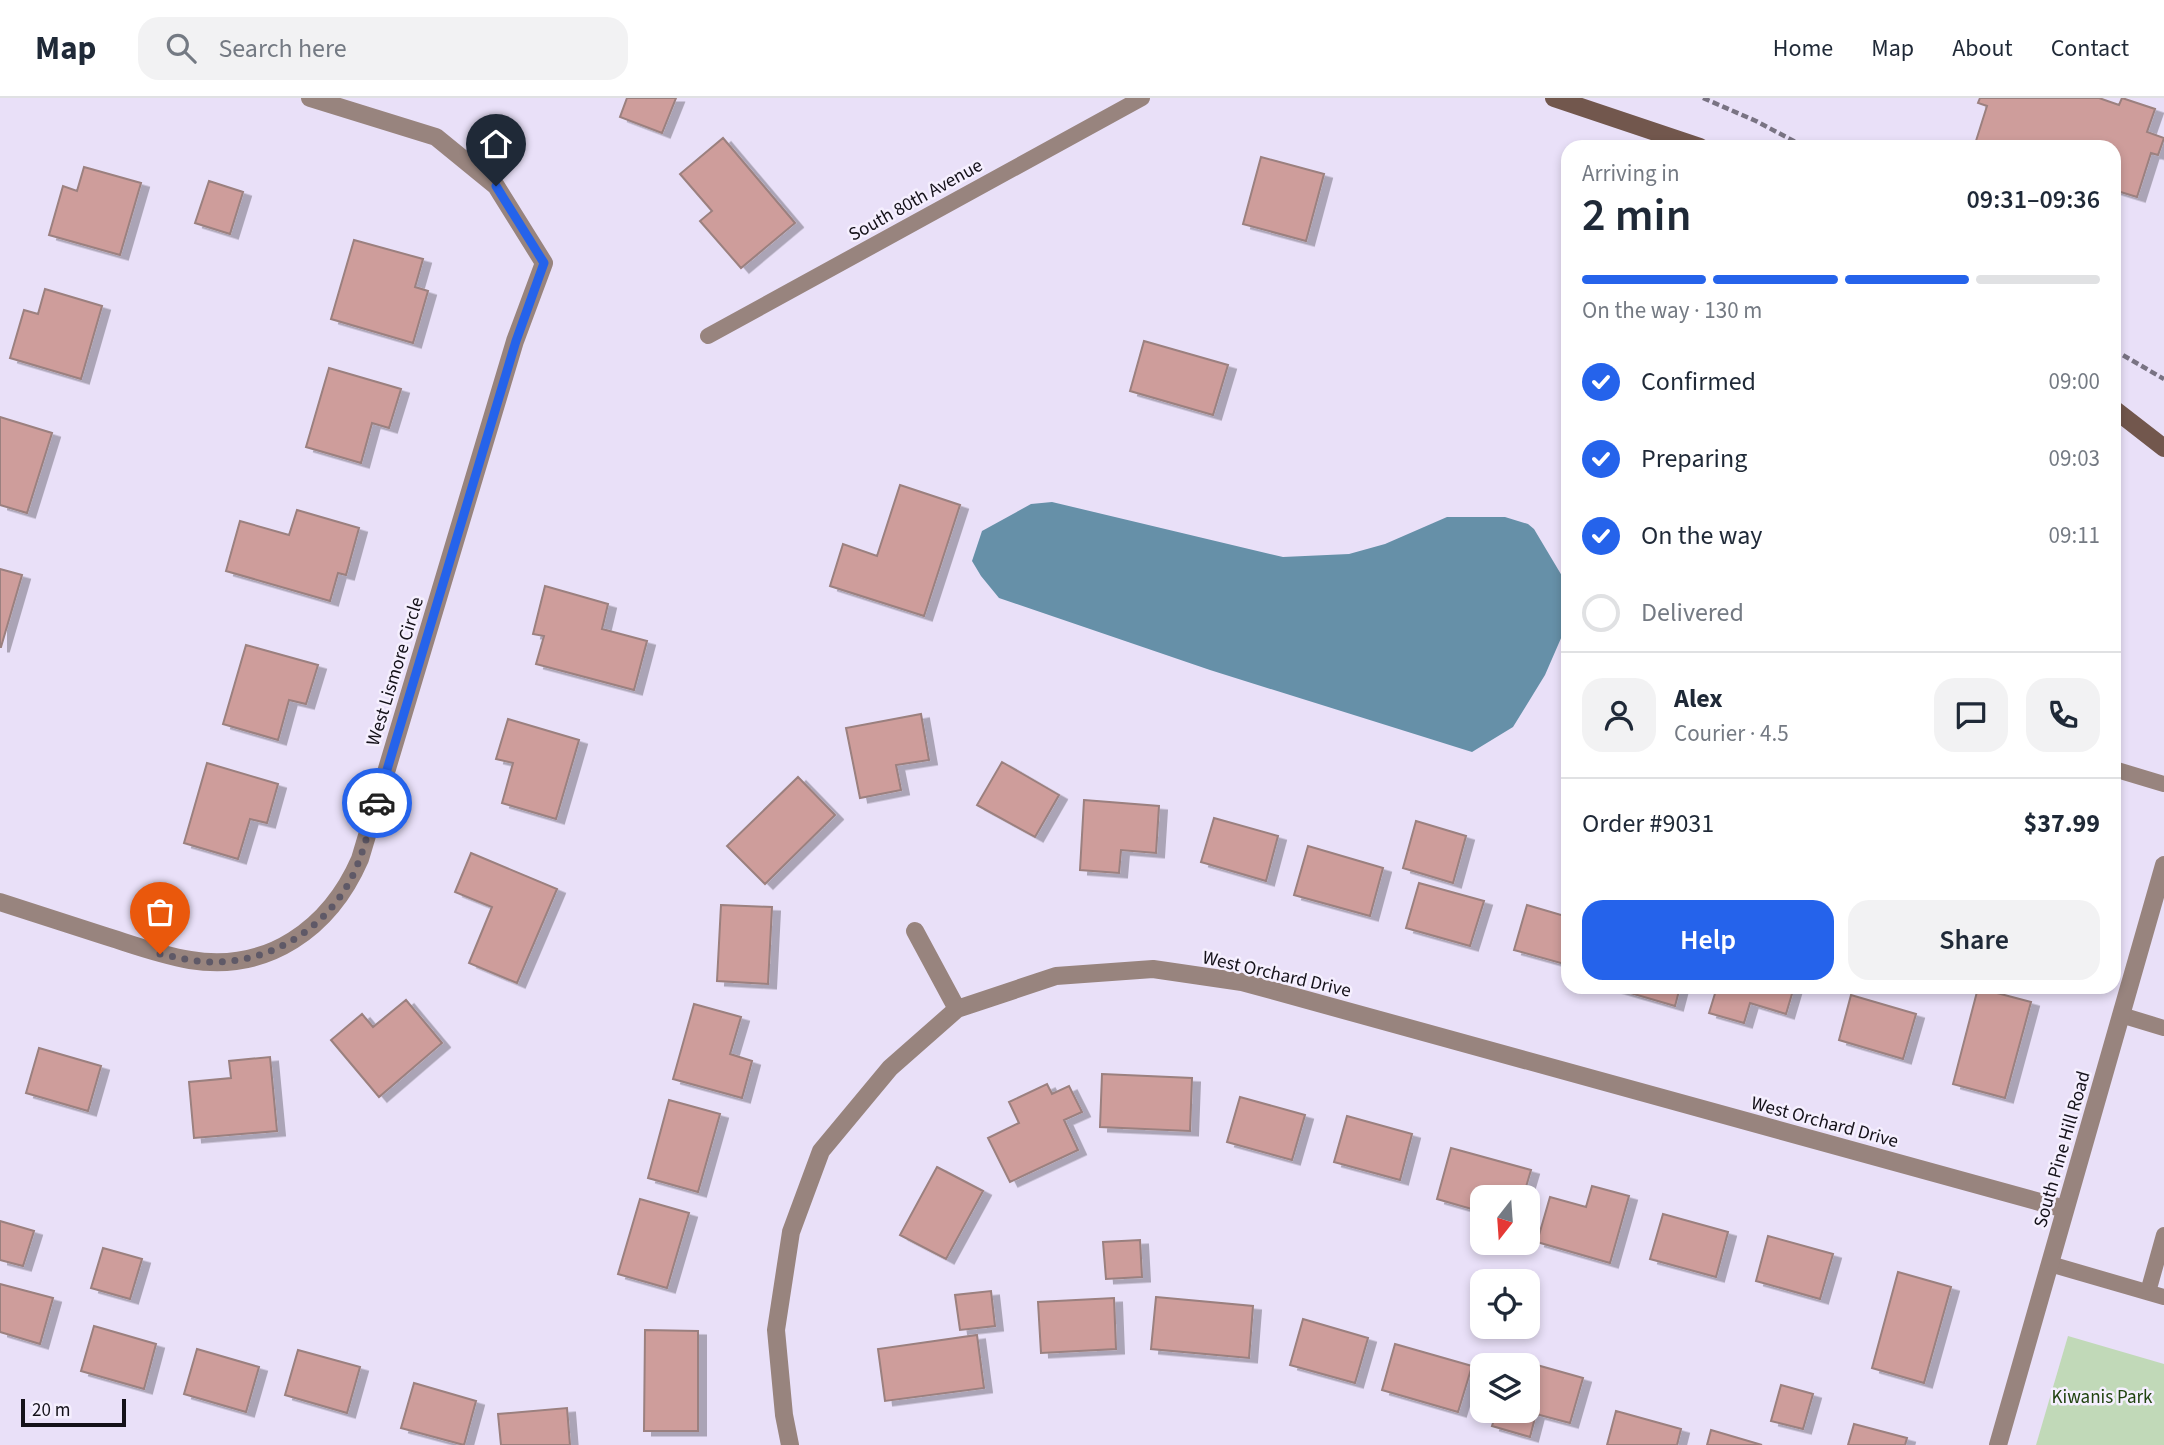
<!DOCTYPE html>
<meta charset="utf-8">
<style>
:root{--surface:#fff;--page:#f2f2f3;--text:#1f2937;--muted:#747a83;--line:#e0e1e3;--accent:#2563eb}
body{margin:0;font-family:"Source Sans 3",sans-serif;background:var(--page);color:var(--text);height:100vh;display:flex;flex-direction:column;font-size:26px;white-space:nowrap}
*{box-sizing:border-box;margin:0}
p{font-size:23px;color:var(--muted)}
.icon{flex:none;width:38px;height:38px;fill:none;stroke:currentColor;stroke-width:2;stroke-linecap:round;stroke-linejoin:round}
.map{position:relative;flex:1;overflow:hidden}
.side{position:absolute;left:1561px;top:42px;width:560px;height:854px;display:flex;flex-direction:column;background:var(--surface);border-radius:21px;box-shadow:0 4px 10px #0003}
.side>*{flex:none}
.needle{width:46px;rotate:197deg}
.tools{position:absolute;left:1470px;top:1087px;display:grid;gap:14px}
.tools a{display:grid;place-items:center;width:70px;height:70px;border-radius:14px;background:var(--surface);box-shadow:0 4px 10px #0003;font-size:35px}
.scale{position:absolute;left:21px;bottom:18px;width:105px;box-sizing:border-box;padding-left:7px;border:4px solid #141119;border-top:0;font-size:19px;line-height:24px;white-space:nowrap;color:#141119;-webkit-text-stroke:5px #f5effe;paint-order:stroke}
.pin{position:absolute;display:grid;place-items:center;width:60px;height:60px;color:#fff;margin:-72px -30px;border-radius:50% 50% 50% 0;rotate:-45deg;box-shadow:0 0 7px #0007}
.pin .icon{rotate:45deg}
.courier{position:absolute;display:grid;place-items:center;width:70px;height:70px;margin:-35px;border:5px solid #2563eb;border-radius:50%;background:#fff;color:#222;box-shadow:0 2px 9px #0007}
.summary em{font-style:normal;font-weight:600}
.summary div{display:flex;flex-direction:column-reverse}
.summary{display:flex;align-items:center;justify-content:space-between;height:119px;padding:0 21px}
h1{font-size:46px;font-weight:600;line-height:52px}
.bar{display:grid;grid-template-columns:repeat(4,1fr);gap:10px 7px;align-content:center;height:84px;padding:0 21px}
.bar i{height:9px;border-radius:5px;background:var(--line)}
.bar .active{background:var(--accent)}
.bar p{grid-column:span 4}
.line{display:flex;align-items:center;gap:18px;padding:0 21px;border-top:2px solid var(--line)}
.line div{flex:1}
.round{display:grid;place-items:center;flex:none;width:74px;height:74px;border-radius:21px;background:var(--page)}
ol{padding:0 21px;list-style:none}
li{display:flex;align-items:center;gap:21px;height:77px}
li p{margin-inline-start:auto}
li .icon{padding:7px;border-radius:50%;background:var(--accent);color:#fff;stroke-width:4}
li:last-child{color:var(--muted)}
li i{width:38px;height:38px;border:4px solid var(--line);border-radius:50%}
.button{display:flex;gap:14px;margin-top:auto;padding:14px 21px}
.button a{flex:1;height:80px;border-radius:21px;background:var(--accent);color:#fff;font-size:28px;font-weight:600;line-height:80px;text-align:center}
.button a+a{background:var(--page);color:var(--text)}
header{display:flex;align-items:center;gap:42px;box-sizing:border-box;height:98px;padding:0 35px;background:var(--surface);border-bottom:2px solid var(--line)}
header strong{font-size:33px}
nav{display:flex;gap:38px;margin-inline-start:auto;font-size:24px}
.search{width:490px;height:63px;background:var(--page);display:flex;align-items:center;gap:18px;box-sizing:border-box;padding:0 24px;border-radius:21px;color:var(--muted);font-size:26px}
.map>svg:first-child{display:block}
</style>
<header>
<strong>Map</strong>
<div class="search"><svg class="icon" aria-label="search" viewBox="0 0 24 24"><circle cx="10" cy="10" r="6"/><path d="M15 15l6 6"/></svg>Search here</div>
<nav><a>Home</a><a>Map</a><a>About</a><a>Contact</a></nav>
</header>
<div class="map">
<svg width="2164" height="1347" viewBox="0 0 2164 1347">
<defs>
<filter id="shadow"><feDropShadow dx="8" dy="4.5" stdDeviation="0" flood-color="#0004"/></filter>
</defs>
<rect width="100%" height="100%" fill="#e9e0f8"/>
<path fill="#c1d9b8" d="M 2068,1238 L 2164,1266 L 2164,1347 L 2036,1347 Z"/>
<path fill="#6690a8" d="M 1052,404 L 1283,459 L 1349,456 L 1385,446 L 1447,419 L 1505,419 L 1528,426 L 1534,431 L 1568,488 L 1565,531 L 1545,577 L 1513,629 L 1472,654 L 1210,572 L 999,500 L 981,478 L 972,463 L 982,433 L 1031,406 Z"/>
<path fill="#ce9d9b" stroke="#9b807f" stroke-width="2" filter="url(#shadow)" d="M 627,0 L 676,0 L 662,35 L 620,19 Z
M 1980,0 L 2099,0 L 2119,7 L 2122,0 L 2155,11 L 2147,34 L 2164,40 L 2158,57 L 2151,55 L 2137,99 L 2114,92 L 2114,49 L 1984,49 L 1975,46 L 1987,8 L 1978,5 Z
M 723,40 L 795,125 L 741,170 L 700,123 L 712,113 L 680,76 Z
M 1261,59 L 1324,76 L 1306,143 L 1243,126 Z
M 84,69 L 141,85 L 120,157 L 49,137 L 63,88 L 77,93 Z
M 209,83 L 243,94 L 230,136 L 195,125 Z
M 354,142 L 423,161 L 415,189 L 428,193 L 413,245 L 331,221 Z
M 45,191 L 102,208 L 81,281 L 10,260 L 24,212 L 38,216 Z
M 1144,243 L 1228,267 L 1213,317 L 1130,293 Z
M 329,270 L 401,291 L 389,330 L 372,325 L 361,365 L 306,349 Z
M 0,319 L 52,335 L 27,415 L 0,407 Z
M 900,387 L 960,407 L 924,518 L 830,488 L 843,446 L 877,458 Z
M 297,412 L 359,430 L 346,477 L 338,475 L 330,503 L 226,473 L 240,423 L 289,437 Z
M 0,471 L 22,477 L 1,549 L 0,549 Z
M 545,488 L 608,506 L 602,531 L 647,543 L 634,592 L 536,566 L 544,538 L 533,536 Z
M 246,547 L 318,567 L 306,606 L 289,602 L 278,642 L 223,626 Z
M 921,616 L 929,662 L 896,667 L 901,692 L 860,700 L 846,630 Z
M 508,621 L 579,642 L 556,721 L 502,705 L 513,665 L 496,661 Z
M 1002,664 L 1059,697 L 1035,739 L 977,707 Z
M 207,665 L 278,686 L 267,725 L 250,721 L 238,761 L 184,745 Z
M 798,679 L 835,717 L 765,786 L 727,748 Z
M 1084,702 L 1159,708 L 1156,755 L 1121,752 L 1119,775 L 1080,772 Z
M 1214,720 L 1278,738 L 1266,783 L 1201,764 Z
M 1416,723 L 1466,738 L 1453,785 L 1403,770 Z
M 1308,748 L 1383,770 L 1370,818 L 1294,797 Z
M 471,755 L 557,791 L 517,885 L 469,865 L 492,809 L 455,794 Z
M 1419,785 L 1484,803 L 1470,848 L 1406,830 Z
M 721,807 L 772,809 L 768,886 L 717,883 Z
M 1527,807 L 1568,819 L 1568,867 L 1514,852 Z
M 1610,889 L 1680,889 L 1675,908 Z
M 1717,889 L 1794,889 L 1786,916 L 1750,905 L 1744,925 L 1709,915 Z
M 1978,890 L 2031,904 L 2005,1000 L 1953,986 Z
M 1851,897 L 1916,916 L 1903,961 L 1839,942 Z
M 406,902 L 442,945 L 379,999 L 331,942 L 362,916 L 373,929 Z
M 694,906 L 741,919 L 730,956 L 752,963 L 742,1000 L 673,981 Z
M 39,950 L 101,968 L 88,1013 L 26,995 Z
M 270,959 L 277,1033 L 194,1040 L 189,984 L 231,980 L 229,963 Z
M 1102,976 L 1192,980 L 1190,1033 L 1100,1029 Z
M 1047,986 L 1052,996 L 1069,988 L 1082,1014 L 1064,1022 L 1078,1052 L 1010,1084 L 988,1040 L 1019,1025 L 1009,1004 Z
M 1240,999 L 1305,1017 L 1292,1062 L 1227,1044 Z
M 669,1002 L 720,1016 L 698,1094 L 648,1080 Z
M 1347,1018 L 1412,1036 L 1400,1082 L 1334,1064 Z
M 1451,1050 L 1531,1072 L 1523,1099 L 1482,1099 L 1482,1114 L 1437,1101 Z
M 937,1069 L 983,1093 L 946,1161 L 900,1137 Z
M 1592,1088 L 1629,1098 L 1610,1165 L 1537,1144 L 1550,1099 L 1586,1109 Z
M 640,1101 L 689,1115 L 667,1190 L 618,1176 Z
M 1663,1116 L 1728,1134 L 1716,1179 L 1650,1161 Z
M 0,1123 L 34,1133 L 23,1168 L 0,1162 Z
M 1768,1138 L 1833,1156 L 1820,1201 L 1756,1183 Z
M 1140,1142 L 1142,1179 L 1106,1181 L 1103,1144 Z
M 103,1150 L 142,1161 L 130,1201 L 91,1190 Z
M 1898,1174 L 1951,1189 L 1924,1285 L 1872,1270 Z
M 0,1186 L 53,1200 L 40,1246 L 0,1234 Z
M 991,1193 L 995,1228 L 960,1232 L 955,1197 Z
M 1156,1199 L 1253,1208 L 1249,1260 L 1151,1251 Z
M 1114,1200 L 1116,1251 L 1041,1255 L 1038,1204 Z
M 1303,1221 L 1368,1240 L 1355,1285 L 1290,1267 Z
M 94,1228 L 156,1246 L 144,1291 L 81,1273 Z
M 645,1232 L 698,1233 L 698,1333 L 644,1333 Z
M 977,1237 L 984,1290 L 885,1303 L 878,1251 Z
M 1395,1246 L 1472,1268 L 1458,1314 L 1382,1292 Z
M 197,1251 L 259,1269 L 246,1314 L 184,1296 Z
M 298,1252 L 360,1269 L 347,1315 L 285,1297 Z
M 1512,1260 L 1583,1280 L 1570,1325 L 1536,1316 L 1530,1339 L 1492,1328 L 1497,1312 L 1528,1312 L 1528,1267 L 1510,1267 Z
M 414,1285 L 476,1303 L 464,1347 L 401,1330 Z
M 1781,1287 L 1813,1296 L 1803,1331 L 1771,1323 Z
M 567,1310 L 570,1347 L 501,1347 L 498,1316 Z
M 1616,1313 L 1681,1331 L 1677,1347 L 1607,1347 Z
M 1854,1326 L 1907,1340 L 1905,1347 L 1848,1347 Z
M 1711,1332 L 1762,1347 L 1707,1347 Z"/>
<g fill="none" stroke-linecap="round" stroke-linejoin="round">
<path stroke="#797383" stroke-width="4.5" stroke-dasharray="7 3.5" stroke-linecap="butt" d="M 1703,0 L 1756,23 L 1805,49
M 2114,252 L 2164,281"/>
<path stroke="#98847e" stroke-width="16" d="M 708,238 L 1142,0
M 2114,671 L 2164,686
M 2121,917 L 2164,930
M 2050,1166 L 2164,1199
M 2148,1194 L 2164,1137"/>
<path stroke="#98847e" stroke-width="18" d="M 0,804 C 34,815 68,826 102,837 C 131,846 160,857 190,862 C 268,875 330,830 360,761 L 515,243 L 544,165 L 496,88 L 436,39 L 310,0
M 915,833 L 957,911
M 790,1347 L 784,1317 L 776,1232 L 791,1134 L 821,1053 L 890,970 L 957,911 L 1056,878 L 1153,871 L 1242,884 L 2065,1111
M 1998,1347 L 2164,767"/>
<path stroke="#72574d" stroke-width="18" d="M 1554,0 L 1700,49
M 2114,311 L 2164,350"/>
</g>
<g fill="none" stroke-linecap="round" stroke-linejoin="round">
<path stroke="#5f5967" stroke-width="7" stroke-dasharray="0 12.6" d="M 160,856 C 180,860 199,865 219,864 C 276,862 328,828 353,777 C 364,754 369,729 377,705"/>
<path stroke="#2563eb" stroke-width="9" d="M 377,705 L 516,243 L 544,165 L 496,88"/>
</g>
<g text-anchor="middle" stroke-width="5" stroke-linejoin="round" paint-order="stroke">
<g font-size="19" fill="#141119" stroke="#f5effe">
<text transform="translate(915 101) rotate(-29)" y="7">South 80th Avenue</text>
<text transform="translate(394 573) rotate(-73)" y="7">West Lismore Circle</text>
<text transform="translate(1277 875) rotate(13)" y="7">West Orchard Drive</text>
<text transform="translate(1825 1023) rotate(15)" y="7">West Orchard Drive</text>
<text transform="translate(2061 1051) rotate(-74)" y="7">South Pine Hill Road</text>
</g>
<g font-size="19" fill="#20430f" stroke="#f5effe">
<text x="2102" y="1305">Kiwanis Park</text>
</g>
</g>
</svg>
<div class="tools">
<a><svg class="needle" viewBox="-14 -14 28 28"><path d="M0-13l5 13h-10z" fill="#e53935"/><path d="M0 13l5-13h-10z" fill="#747a83"/></svg></a>
<a><svg class="icon" aria-label="locate" viewBox="0 0 24 24"><circle cx="12" cy="12" r="6"/><path d="M12 2v4M12 18v4M2 12h4M18 12h4"/></svg></a>
<a><svg class="icon" aria-label="layers" viewBox="0 0 24 24"><path d="M12 4l9 5-9 5-9-5zM3 14l9 5 9-5"/></svg></a>
</div>
<div class="scale">20 m</div>
<div class="pin" style="left:160px;top:856px;background:#ea580c"><svg class="icon" aria-label="bag" viewBox="0 0 24 24"><path d="M5 8h14l-1 12H6zM9 8a3 3 0 0 1 6 0"/></svg></div>
<div class="pin" style="left:496px;top:88px;background:#1f2937"><svg class="icon" aria-label="home" viewBox="0 0 24 24"><path d="M3 11l9-7 9 7M6 9v11h12V9"/></svg></div>
<div class="courier" style="left:377px;top:705px"><svg class="icon" aria-label="car" viewBox="0 0 24 24"><path d="M5 17H2v-5l4-1 3-4h7l3 4 3 1v5h-3M9 17h6M6 11h13"/><circle cx="7" cy="17" r="2"/><circle cx="17" cy="17" r="2"/></svg></div>
<section class="side">
<div class="summary"><div><h1>2 min</h1><p>Arriving in</p></div><em>09:31–09:36</em></div>
<div class="bar"><i class="active"></i><i class="active"></i><i class="active"></i><i></i><p>On the way · 130 m</p></div>
<ol>
<li><svg class="icon" aria-label="check" viewBox="0 0 24 24"><path d="M5 12l5 5 9-10"/></svg>Confirmed<p>09:00</p></li>
<li><svg class="icon" aria-label="check" viewBox="0 0 24 24"><path d="M5 12l5 5 9-10"/></svg>Preparing<p>09:03</p></li>
<li><svg class="icon" aria-label="check" viewBox="0 0 24 24"><path d="M5 12l5 5 9-10"/></svg>On the way<p>09:11</p></li>
<li><i></i>Delivered</li>
</ol>
<div class="line" style="height:126px"><a class="round"><svg class="icon" aria-label="person" viewBox="0 0 24 24"><circle cx="12" cy="8" r="4"/><path d="M4 21q1-7 8-7t8 7"/></svg></a><div><b>Alex</b><p>Courier · 4.5</p></div><a class="round"><svg class="icon" aria-label="chat" viewBox="0 0 24 24"><path d="M4 5h16v11H9l-5 4z"/></svg></a><a class="round"><svg class="icon" aria-label="phone" viewBox="0 0 24 24"><path d="M5 4h4l2 5-3 2q2 4 5 5l2-3 5 2v4C11 20 4 13 5 4z"/></svg></a></div>
<div class="line" style="height:91px"><div>Order #9031</div><b>$37.99</b></div>
<div class="button"><a>Help</a><a>Share</a></div>
</section>
</div>
